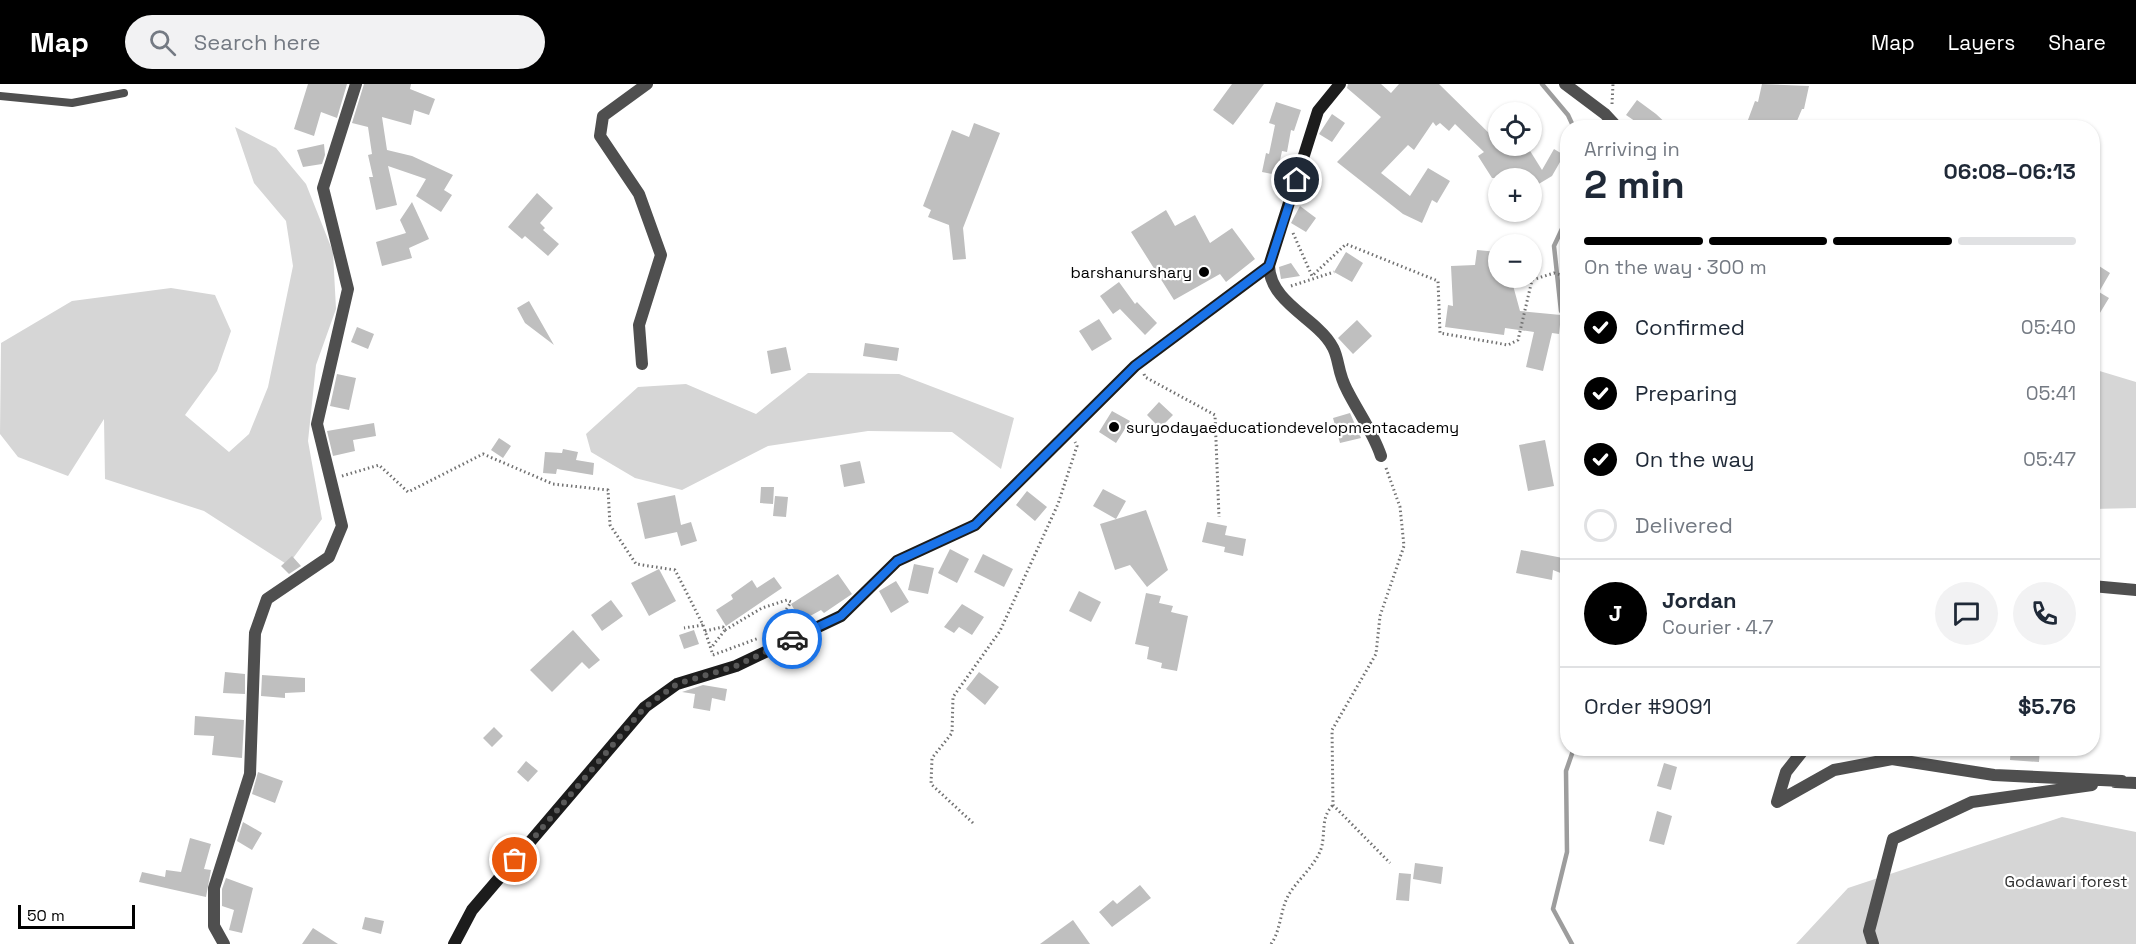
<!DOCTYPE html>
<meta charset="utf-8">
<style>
:root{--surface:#fff;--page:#f2f2f3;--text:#1f2937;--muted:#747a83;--line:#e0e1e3;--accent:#000}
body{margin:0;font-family:"Space Grotesk",sans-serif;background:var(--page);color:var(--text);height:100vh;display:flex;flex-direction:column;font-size:22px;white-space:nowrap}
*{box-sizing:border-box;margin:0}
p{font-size:20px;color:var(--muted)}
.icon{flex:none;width:33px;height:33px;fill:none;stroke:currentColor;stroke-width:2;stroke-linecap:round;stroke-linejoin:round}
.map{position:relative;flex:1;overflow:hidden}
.sheet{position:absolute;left:1560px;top:36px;width:540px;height:636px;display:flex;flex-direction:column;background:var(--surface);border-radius:24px;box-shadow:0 2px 4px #0004}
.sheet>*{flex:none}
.fabs{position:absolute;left:1488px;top:18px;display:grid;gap:12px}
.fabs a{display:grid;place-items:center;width:54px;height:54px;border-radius:50%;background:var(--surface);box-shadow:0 2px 4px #0004;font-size:30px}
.scale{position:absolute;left:18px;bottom:15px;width:117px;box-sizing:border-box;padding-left:6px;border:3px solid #000;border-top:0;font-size:16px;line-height:21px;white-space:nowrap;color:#000;-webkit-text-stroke:4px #fff;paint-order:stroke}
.pin{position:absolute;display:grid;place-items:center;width:51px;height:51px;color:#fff;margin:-26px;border:3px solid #fff;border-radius:50%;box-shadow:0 2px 6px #0007}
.courier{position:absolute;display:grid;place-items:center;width:60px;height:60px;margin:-30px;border:4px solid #1a73e8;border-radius:50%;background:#fff;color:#222;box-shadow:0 2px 8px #0007}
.headline em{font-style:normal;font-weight:600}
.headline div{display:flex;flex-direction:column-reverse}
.headline{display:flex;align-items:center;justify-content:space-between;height:102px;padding:0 24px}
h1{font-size:39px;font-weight:600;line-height:45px}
.bar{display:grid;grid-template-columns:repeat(4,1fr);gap:9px 6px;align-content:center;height:72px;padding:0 24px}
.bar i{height:8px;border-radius:4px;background:var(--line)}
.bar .selected{background:var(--accent)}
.bar p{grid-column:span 4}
.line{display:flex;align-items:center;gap:15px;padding:0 24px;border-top:2px solid var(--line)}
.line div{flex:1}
.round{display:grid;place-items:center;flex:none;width:63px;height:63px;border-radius:32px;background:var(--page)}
ol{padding:0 24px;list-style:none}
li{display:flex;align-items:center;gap:18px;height:66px}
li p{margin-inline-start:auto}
li .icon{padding:6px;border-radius:50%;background:var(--accent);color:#fff;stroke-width:4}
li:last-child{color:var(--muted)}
li i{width:33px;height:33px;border:3px solid var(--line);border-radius:50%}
header{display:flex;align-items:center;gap:36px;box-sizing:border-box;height:84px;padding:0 30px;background:var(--accent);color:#fff}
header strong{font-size:28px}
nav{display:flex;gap:33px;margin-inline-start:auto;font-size:21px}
.search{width:420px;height:54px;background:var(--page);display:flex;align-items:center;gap:15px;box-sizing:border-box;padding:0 21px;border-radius:33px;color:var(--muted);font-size:22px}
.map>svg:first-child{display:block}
</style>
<header>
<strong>Map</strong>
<div class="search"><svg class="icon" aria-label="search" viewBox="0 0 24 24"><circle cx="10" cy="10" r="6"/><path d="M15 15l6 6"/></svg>Search here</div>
<nav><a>Map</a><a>Layers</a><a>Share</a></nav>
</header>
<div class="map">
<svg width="2136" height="860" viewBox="0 0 2136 860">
<rect width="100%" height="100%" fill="#fff"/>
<path fill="#d6d6d6" d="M 235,43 L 276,64 L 306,100 L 333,168 L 336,225 L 316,281 L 308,357 L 322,435 L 288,481 L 204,427 L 105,395 L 104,335 L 68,392 L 18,373 L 0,350 L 1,259 L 72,217 L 171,204 L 215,211 L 231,247 L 217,287 L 185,331 L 229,368 L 249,350 L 268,303 L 293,182 L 286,137 L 254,99 Z
M 2093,285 L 2136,298 L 2136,424 L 2093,425 Z
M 808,289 L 899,290 L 1014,334 L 1001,385 L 952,348 L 868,347 L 768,362 L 682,406 L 635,394 L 591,368 L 586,350 L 638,303 L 686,300 L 756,330 Z
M 2062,733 L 2136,748 L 2136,860 L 1796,860 L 1848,804 Z"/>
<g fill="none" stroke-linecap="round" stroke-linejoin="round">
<path stroke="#9d9d9d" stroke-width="4.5" d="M 1542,0 L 1568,31 L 1574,44
M 1568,132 L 1554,162 L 1561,227 L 1568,233
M 1572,860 L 1553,825 L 1567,768 L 1566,687 L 1574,664"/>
</g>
<path fill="#bfbfbf" d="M 308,0 L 347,0 L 337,34 L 321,28 L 314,52 L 294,45 Z
M 364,0 L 411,0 L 410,5 L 435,15 L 429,31 L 414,26 L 411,41 L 382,33 L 387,66 L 412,72 L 453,91 L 444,106 L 452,111 L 441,128 L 416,112 L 426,95 L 388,82 L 397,121 L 376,126 L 369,93 L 373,93 L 368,71 L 372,70 L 368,43 L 352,39 Z
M 1232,0 L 1264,0 L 1233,41 L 1213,26 Z
M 1348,0 L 1381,0 L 1391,9 L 1399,0 L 1439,0 L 1498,58 L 1498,62 L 1527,62 L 1542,86 L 1554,65 L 1564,71 L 1552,92 L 1532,104 L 1532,94 L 1492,94 L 1478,72 L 1484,68 L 1455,40 L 1449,47 L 1440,39 L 1436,42 L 1433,38 L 1414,66 L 1408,61 L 1381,89 L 1410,112 L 1428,84 L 1450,97 L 1437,119 L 1432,116 L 1422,139 L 1403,130 L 1337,78 L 1381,33 L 1347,4 Z
M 1762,0 L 1809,2 L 1804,25 L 1802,25 L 1794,44 L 1745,44 L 1755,17 L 1758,18 Z
M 1637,16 L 1656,30 L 1671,44 L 1645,44 L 1626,31 Z
M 1276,18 L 1301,26 L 1294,47 L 1291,46 L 1287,68 L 1282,67 L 1277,91 L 1262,88 L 1266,69 L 1269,70 L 1275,41 L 1269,39 Z
M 1332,30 L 1345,39 L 1332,58 L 1319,50 Z
M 974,39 L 1000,49 L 963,144 L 966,175 L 953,176 L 949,141 L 928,133 L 931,126 L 923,122 L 952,46 L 969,53 Z
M 324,60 L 325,71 L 322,80 L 303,83 L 297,66 Z
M 537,109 L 553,124 L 540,139 L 545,144 L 543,146 L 559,160 L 548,172 L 525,152 L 522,155 L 508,143 Z
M 412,118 L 429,155 L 409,164 L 412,174 L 382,182 L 376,158 L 406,149 L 400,136 Z
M 1300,122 L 1316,134 L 1306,148 L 1291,139 Z
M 1166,126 L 1175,142 L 1195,131 L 1210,159 L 1232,144 L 1255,175 L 1226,198 L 1220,190 L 1174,216 L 1131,148 Z
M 1477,166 L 1498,168 L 1498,194 L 1511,194 L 1520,227 L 1561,231 L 1559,250 L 1552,249 L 1543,287 L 1526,283 L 1534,248 L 1505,244 L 1504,251 L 1445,243 L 1448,221 L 1453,222 L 1451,182 L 1475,181 Z
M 1346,168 L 1363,179 L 1352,198 L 1334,188 Z
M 1291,179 L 1300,192 L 1281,195 L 1279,183 Z
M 2099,182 L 2110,189 L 2099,208 L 2109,214 L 2092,242 L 2092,193 Z
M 1119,198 L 1135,220 L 1137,218 L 1157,239 L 1145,251 L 1120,225 L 1113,230 L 1100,212 Z
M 529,217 L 554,261 L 525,239 L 517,224 Z
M 1099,235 L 1112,255 L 1092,267 L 1079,247 Z
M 1357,236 L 1372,252 L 1353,270 L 1338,254 Z
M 357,243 L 374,250 L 368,265 L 351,258 Z
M 865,259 L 899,264 L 897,277 L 863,272 Z
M 786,263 L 791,286 L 771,290 L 767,267 Z
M 337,290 L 356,294 L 349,326 L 330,322 Z
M 1159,318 L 1173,331 L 1160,344 L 1147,331 Z
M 1112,327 L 1130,337 L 1116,359 L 1099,348 Z
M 1350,329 L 1361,354 L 1340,359 L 1333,334 Z
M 374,339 L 376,352 L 353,356 L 355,367 L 333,372 L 327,347 Z
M 499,354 L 511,362 L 503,374 L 491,366 Z
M 1545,356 L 1554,402 L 1528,407 L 1519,361 Z
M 563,365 L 578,368 L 576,376 L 594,379 L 593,391 L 557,385 L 556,390 L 543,389 L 545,368 L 562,369 Z
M 860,377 L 865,399 L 844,403 L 840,381 Z
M 761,403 L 774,403 L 773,420 L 760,419 Z
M 1103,405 L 1126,417 L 1116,435 L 1093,422 Z
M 1027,407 L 1047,423 L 1035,437 L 1016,421 Z
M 675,411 L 681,441 L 691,438 L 697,457 L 681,462 L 677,448 L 645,455 L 637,419 Z
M 775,412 L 788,413 L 786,433 L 773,432 Z
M 1146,426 L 1168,486 L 1147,503 L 1130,481 L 1115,486 L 1100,440 Z
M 1207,438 L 1227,442 L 1225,451 L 1246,455 L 1243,472 L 1224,468 L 1225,463 L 1202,458 Z
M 950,465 L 969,475 L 957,499 L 938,489 Z
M 1521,466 L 1568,475 L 1568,492 L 1553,486 L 1552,496 L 1516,489 Z
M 983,470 L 1013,485 L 1004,503 L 974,488 Z
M 292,472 L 301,482 L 289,490 L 281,482 Z
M 914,480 L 934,484 L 928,510 L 908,506 Z
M 659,485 L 676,517 L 649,532 L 631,499 Z
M 838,490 L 852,510 L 824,529 L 821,526 L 801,537 L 791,520 Z
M 774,493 L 782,504 L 726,542 L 716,526 L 733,515 L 731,511 L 752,496 L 757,504 Z
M 896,497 L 909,518 L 891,529 L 879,507 Z
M 1079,507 L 1101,518 L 1091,538 L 1069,527 Z
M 1146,509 L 1161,512 L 1159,519 L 1173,522 L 1171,528 L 1188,532 L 1177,587 L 1161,584 L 1162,579 L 1147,575 L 1149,563 L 1135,560 Z
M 611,516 L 623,532 L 602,547 L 591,531 Z
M 962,520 L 984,533 L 972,551 L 959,543 L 954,549 L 944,543 Z
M 573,546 L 600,576 L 589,585 L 582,578 L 552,608 L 530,586 Z
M 694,546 L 699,560 L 684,565 L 679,551 Z
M 225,588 L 245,590 L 245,610 L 223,609 Z
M 979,588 L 999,603 L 985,621 L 966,605 Z
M 262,591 L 305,594 L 305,608 L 285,609 L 285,614 L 261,612 Z
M 703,601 L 727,605 L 725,617 L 712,614 L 710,627 L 693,624 L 695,610 L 682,608 Z
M 195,632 L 244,636 L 242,674 L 212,671 L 214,652 L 194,651 Z
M 494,643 L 503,652 L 492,663 L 483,654 Z
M 2011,664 L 2040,664 L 2039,678 L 2010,676 Z
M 526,677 L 538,687 L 528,698 L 517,688 Z
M 1664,679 L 1677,683 L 1671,706 L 1657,702 Z
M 258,688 L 283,697 L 275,719 L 252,710 Z
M 1657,727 L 1672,732 L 1664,761 L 1649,757 Z
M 243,738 L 262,749 L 252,766 L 237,757 Z
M 190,754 L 211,760 L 204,785 L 211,786 L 206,813 L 139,798 L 142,788 L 165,793 L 166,786 L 181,788 Z
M 1415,779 L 1443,783 L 1441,800 L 1413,795 Z
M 1399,789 L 1411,790 L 1409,817 L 1396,816 Z
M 226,794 L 253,804 L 242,849 L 229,846 L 234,826 L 222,822 L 222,805 Z
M 1140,801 L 1151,814 L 1112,843 L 1099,828 L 1113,816 L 1117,820 Z
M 365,833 L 384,837 L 381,850 L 362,845 Z
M 1073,836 L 1090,860 L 1040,860 Z
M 313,844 L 338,860 L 302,860 Z"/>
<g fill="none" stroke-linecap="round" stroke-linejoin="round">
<path stroke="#717171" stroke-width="3" stroke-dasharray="1.5 3" stroke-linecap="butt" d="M 1612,20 L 1613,0
M 1293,149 L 1312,192 L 1346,160 L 1438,197 L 1440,249 L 1508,261 L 1518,256 L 1532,196 L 1554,189 L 1568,193
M 1291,202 L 1334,188
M 1144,290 L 1145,293 L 1215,331 L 1219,433
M 1386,384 L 1400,423 L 1404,462 L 1380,532 L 1376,570 L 1332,646 L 1333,721 L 1390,779
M 342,392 L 379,381 L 408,408 L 483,370 L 553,400 L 608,406 L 610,441 L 636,480 L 675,486 L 703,541 L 684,544
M 703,541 L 713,571
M 725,546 L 762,524 L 787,516 L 791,518 L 771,550
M 705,547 L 723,543 L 725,546 L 711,564
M 713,571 L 759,554
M 973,739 L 931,700 L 932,674 L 952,649 L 953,613 L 1000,547 L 1058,420 L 1077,362 L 1075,358
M 1271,860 C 1281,846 1280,827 1288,812 C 1297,796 1315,782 1321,765 C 1326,749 1320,734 1333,721"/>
<path stroke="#4f4f4f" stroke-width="8" d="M 0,12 L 72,19 L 124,9"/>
<path stroke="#4f4f4f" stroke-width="12" d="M 1565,0 L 1605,30 L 1618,44
M 1269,182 C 1270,211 1299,227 1318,245 C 1344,269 1333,280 1347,306 C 1358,328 1373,348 1381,372
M 642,280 L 639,241 L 661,171 L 639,110 L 600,52 L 603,32 L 647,0
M 2092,502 L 2136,506
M 1805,664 L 1786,688 L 1777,718 L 1834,686 L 1892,675 L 1994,691 L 2122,697
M 2115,698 L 2136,699
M 224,860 L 214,842 L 214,804 L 250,690 L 255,549 L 267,515 L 329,473 L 342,442 L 317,340 L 348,205 L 323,104 L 356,0
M 1873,860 L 1869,847 L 1893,755 L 1972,718 L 2092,701"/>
<path stroke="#1c1c1c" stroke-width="12" d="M 454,860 L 472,826 L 645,623 L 677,600 L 736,582 L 841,532 L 897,477 L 975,441 L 1135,282 L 1269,182 L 1318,27 L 1340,0"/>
</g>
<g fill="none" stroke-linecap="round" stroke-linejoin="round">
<path stroke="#595959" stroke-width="6" stroke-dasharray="0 10.8" d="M 515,776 L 645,623 L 677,600 L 736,582 L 792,555"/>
<path stroke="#1a73e8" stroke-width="8" d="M 792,555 L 841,532 L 897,477 L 975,441 L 1135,282 L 1269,182 L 1297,96"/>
</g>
<g fill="#000" stroke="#fff" stroke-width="2">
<circle cx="1204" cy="188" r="6"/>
<circle cx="1114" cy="343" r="6"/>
</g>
<g text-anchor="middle" stroke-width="4.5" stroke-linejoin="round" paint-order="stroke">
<g font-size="16" fill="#000" stroke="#fff" text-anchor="end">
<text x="1192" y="194">barshanurshary</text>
<text x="1126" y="349" text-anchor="start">suryodayaeducationdevelopmentacademy</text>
</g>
<g font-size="16" fill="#2d2d2d" stroke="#fff">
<text x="2066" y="803">Godawari forest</text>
</g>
</g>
</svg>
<div class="fabs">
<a><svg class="icon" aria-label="locate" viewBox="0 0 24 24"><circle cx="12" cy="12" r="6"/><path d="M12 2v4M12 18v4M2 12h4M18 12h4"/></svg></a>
<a>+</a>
<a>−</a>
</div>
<div class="scale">50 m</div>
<div class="pin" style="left:515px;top:776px;background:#ea580c"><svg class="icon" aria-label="bag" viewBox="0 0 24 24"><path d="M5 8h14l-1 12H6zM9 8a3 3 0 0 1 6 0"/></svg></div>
<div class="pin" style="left:1297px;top:96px;background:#1f2937"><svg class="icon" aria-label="home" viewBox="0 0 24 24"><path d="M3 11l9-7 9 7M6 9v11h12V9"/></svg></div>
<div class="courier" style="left:792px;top:555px"><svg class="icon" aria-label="car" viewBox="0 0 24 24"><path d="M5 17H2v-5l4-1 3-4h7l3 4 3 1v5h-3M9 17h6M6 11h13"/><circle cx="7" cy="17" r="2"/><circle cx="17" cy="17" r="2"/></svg></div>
<section class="sheet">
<div class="headline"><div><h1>2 min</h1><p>Arriving in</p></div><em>06:08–06:13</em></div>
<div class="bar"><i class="selected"></i><i class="selected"></i><i class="selected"></i><i></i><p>On the way · 300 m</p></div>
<ol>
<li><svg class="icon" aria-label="check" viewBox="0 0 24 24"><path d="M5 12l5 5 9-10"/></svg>Confirmed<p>05:40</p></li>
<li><svg class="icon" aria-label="check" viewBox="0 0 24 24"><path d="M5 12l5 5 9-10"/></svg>Preparing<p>05:41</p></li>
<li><svg class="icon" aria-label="check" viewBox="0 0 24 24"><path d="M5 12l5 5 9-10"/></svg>On the way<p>05:47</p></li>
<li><i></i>Delivered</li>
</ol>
<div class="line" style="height:108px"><b class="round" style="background:var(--accent);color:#fff">J</b><div><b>Jordan</b><p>Courier · 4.7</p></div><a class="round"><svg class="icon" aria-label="chat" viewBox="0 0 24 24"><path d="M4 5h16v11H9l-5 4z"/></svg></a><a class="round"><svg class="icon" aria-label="phone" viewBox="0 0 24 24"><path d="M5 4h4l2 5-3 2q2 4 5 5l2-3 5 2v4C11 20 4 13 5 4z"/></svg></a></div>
<div class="line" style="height:78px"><div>Order #9091</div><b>$5.76</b></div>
</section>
</div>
